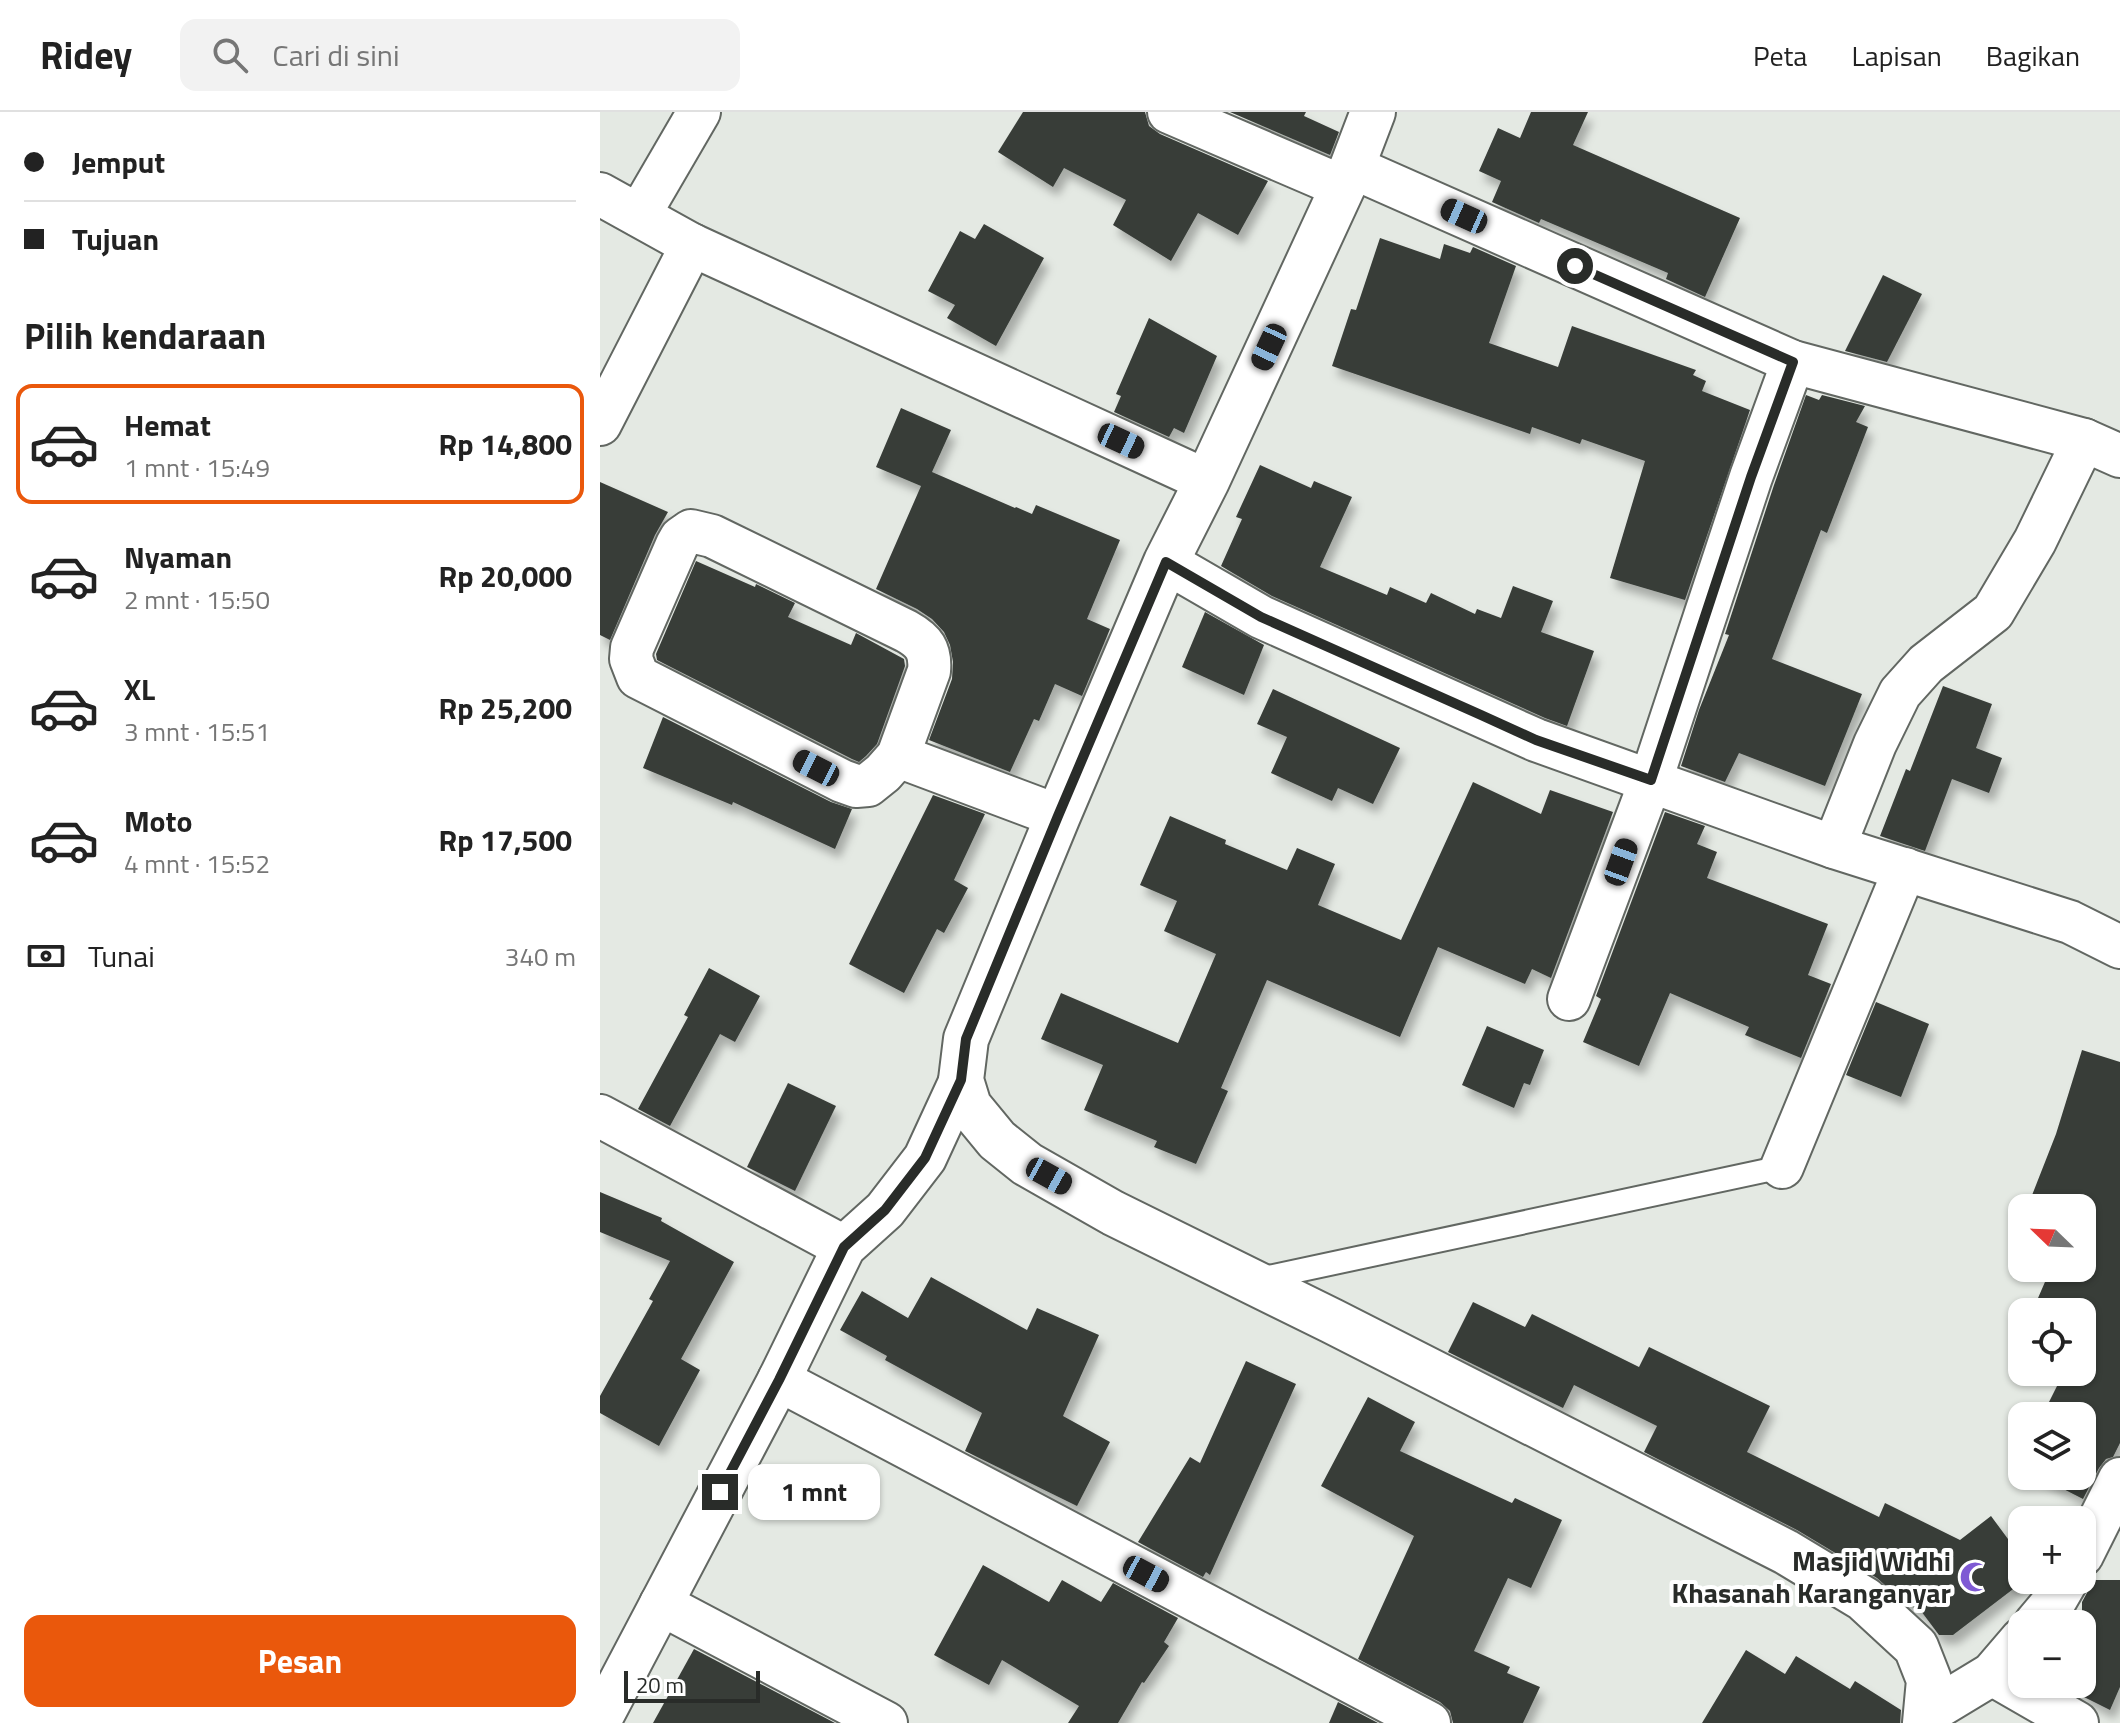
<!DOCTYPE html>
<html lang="id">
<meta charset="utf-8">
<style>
body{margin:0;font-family:"Titillium Web",sans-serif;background:#f2f2f2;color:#222;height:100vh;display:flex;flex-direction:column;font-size:30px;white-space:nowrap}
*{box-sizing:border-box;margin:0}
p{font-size:26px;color:#767676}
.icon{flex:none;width:44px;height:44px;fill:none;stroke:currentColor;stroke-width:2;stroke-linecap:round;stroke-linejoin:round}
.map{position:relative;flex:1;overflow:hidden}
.side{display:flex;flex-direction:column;background:#fff;width:600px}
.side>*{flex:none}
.top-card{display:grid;align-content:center;height:176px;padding:0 24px;background:#fff}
.needle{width:52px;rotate:293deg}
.controls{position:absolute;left:1408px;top:1082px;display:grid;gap:16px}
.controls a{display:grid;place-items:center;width:88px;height:88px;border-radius:16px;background:#fff;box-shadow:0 2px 6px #0004;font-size:40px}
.scale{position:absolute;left:24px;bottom:20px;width:136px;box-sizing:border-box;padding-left:8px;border:4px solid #292c29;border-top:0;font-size:22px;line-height:28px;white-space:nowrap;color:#292c29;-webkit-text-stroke:6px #fff;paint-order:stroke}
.end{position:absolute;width:36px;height:36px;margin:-18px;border:10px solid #292c29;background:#fff;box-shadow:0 0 0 4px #fff}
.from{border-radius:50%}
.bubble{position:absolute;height:56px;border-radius:16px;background:#fff;box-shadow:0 2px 6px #0004;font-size:26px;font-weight:700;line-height:56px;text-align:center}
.car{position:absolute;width:24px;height:48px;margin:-24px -12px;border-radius:10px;box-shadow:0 0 6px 2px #0007;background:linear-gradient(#222 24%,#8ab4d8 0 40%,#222 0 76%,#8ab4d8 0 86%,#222 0)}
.top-card b{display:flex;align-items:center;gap:28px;height:76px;font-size:30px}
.top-card b+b{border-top:2px solid #e0e0e0}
.top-card i{width:20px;height:20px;background:#222}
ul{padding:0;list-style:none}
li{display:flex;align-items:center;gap:24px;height:120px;margin:0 16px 12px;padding:0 8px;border:4px solid transparent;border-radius:16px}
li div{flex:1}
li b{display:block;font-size:30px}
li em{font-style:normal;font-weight:700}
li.current{border-color:#ea580c}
li>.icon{width:72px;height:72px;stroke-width:1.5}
h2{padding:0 24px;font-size:36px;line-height:96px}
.pay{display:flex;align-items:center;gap:20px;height:88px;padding:0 24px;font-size:30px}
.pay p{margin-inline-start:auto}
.action{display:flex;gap:16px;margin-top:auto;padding:16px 24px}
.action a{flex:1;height:92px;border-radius:16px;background:#ea580c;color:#fff;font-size:32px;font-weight:700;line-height:92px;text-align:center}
header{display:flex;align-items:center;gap:48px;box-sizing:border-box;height:112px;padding:0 40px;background:#fff;border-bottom:2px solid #e0e0e0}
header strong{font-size:38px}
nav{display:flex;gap:44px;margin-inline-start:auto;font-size:28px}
.search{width:560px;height:72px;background:#f2f2f2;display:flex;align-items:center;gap:20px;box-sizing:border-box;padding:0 28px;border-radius:16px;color:#767676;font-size:30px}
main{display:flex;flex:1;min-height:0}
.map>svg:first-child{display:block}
</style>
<header>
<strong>Ridey</strong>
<div class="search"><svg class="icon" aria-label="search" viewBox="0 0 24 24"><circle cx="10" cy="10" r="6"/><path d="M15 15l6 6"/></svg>Cari di sini</div>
<nav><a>Peta</a><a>Lapisan</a><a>Bagikan</a></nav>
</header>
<main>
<section class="side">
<div class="top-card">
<b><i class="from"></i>Jemput</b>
<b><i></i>Tujuan</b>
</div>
<h2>Pilih kendaraan</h2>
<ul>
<li class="current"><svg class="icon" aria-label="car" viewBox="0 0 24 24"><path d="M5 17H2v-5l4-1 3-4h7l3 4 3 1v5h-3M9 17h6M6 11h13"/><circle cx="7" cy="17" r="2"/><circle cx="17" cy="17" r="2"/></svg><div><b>Hemat</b><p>1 mnt · 15:49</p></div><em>Rp 14,800</em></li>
<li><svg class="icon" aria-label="car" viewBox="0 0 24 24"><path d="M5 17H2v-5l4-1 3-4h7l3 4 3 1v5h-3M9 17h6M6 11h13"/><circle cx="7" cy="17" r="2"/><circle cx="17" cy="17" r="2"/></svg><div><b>Nyaman</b><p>2 mnt · 15:50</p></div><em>Rp 20,000</em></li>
<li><svg class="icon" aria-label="car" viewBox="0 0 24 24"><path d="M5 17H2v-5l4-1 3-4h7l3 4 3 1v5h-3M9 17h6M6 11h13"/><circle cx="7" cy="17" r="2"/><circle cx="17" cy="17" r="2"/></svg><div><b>XL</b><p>3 mnt · 15:51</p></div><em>Rp 25,200</em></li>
<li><svg class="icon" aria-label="car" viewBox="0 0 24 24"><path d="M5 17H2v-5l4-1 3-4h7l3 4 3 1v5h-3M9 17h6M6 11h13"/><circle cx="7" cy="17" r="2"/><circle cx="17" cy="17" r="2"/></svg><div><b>Moto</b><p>4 mnt · 15:52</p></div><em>Rp 17,500</em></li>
</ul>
<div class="pay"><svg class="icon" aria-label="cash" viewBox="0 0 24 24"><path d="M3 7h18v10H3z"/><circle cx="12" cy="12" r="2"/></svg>Tunai<p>340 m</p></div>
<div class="action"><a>Pesan</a></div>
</section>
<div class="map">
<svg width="1520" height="1611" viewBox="0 0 1520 1611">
<defs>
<filter id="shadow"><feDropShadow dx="5" dy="9" stdDeviation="4" flood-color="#0004"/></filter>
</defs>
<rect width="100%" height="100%" fill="#e4e9e3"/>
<!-- building -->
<g fill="#383d38" filter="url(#shadow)">
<path d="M423,0H545L549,14L560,22L668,69L638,123L598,101L571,149L513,113L526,88L464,56L453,75L398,40Z"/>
<path d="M630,0H706L704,4L739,20L730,43Z"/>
<path d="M931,0H988L973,33L1140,106L1105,185L1066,167L1068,161L941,107L939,111L892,90L901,69L879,59L898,16L920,26Z"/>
<path d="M384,112L444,146L396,234L347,206L355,193L328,179L360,119L375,127Z"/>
<path d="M780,126L840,147L844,132L870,141L873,135L916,154L889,231L958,255L972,214L1096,258L1093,263L1106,269L1102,279L1150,298L1085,488L1010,466L1045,349L982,327L980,332L932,315L930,322L732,254L751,197L756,198Z"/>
<path d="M1283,163L1322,182L1287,250L1245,239Z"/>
<path d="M549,206L617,244L584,321L574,316L569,325L514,300L521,284L516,282Z"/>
<path d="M1206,283L1219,288L1222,283L1265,294L1256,310L1268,315L1227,421L1221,418L1172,547L1262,582L1225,674L1139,641L1125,670L1081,654L1099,598L1129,523L1125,522L1174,373Z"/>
<path d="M301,296L351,318L332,360L415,396L416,395L432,402L436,393L520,428L487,507L510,517L482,584L455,572L439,609L434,607L410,660L329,628L352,567L353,550L350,533L344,520L332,507L317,497L276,477L321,374L276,355Z"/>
<path d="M660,353L711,376L714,369L752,385L720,455L787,483L790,475L826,491L831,481L875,502L877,497L901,506L913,474L953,489L941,520L994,539L967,614L945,606L672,484L621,454L642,407L636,405Z"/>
<path d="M0,370L68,400L55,423L10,528L0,523Z"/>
<path d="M96,449L155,475L156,472L195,491L188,505L251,533L256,521L304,547L305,554L277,632L266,644L259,650L252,647L57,548L56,542Z"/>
<path d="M605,500L664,533L644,583L582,555Z"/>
<path d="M1343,574L1392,592L1376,636L1402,646L1389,681L1352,667L1325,739L1280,724L1306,657L1310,659Z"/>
<path d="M673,577L800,636L773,692L738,676L732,689L671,661L687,625L657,612Z"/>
<path d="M63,605L231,690L252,697L235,737L133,690L132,693L43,656Z"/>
<path d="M873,670L941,702L950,678L1013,700L951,866L932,857L925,872L838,835L800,925L667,868L621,976L628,979L596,1052L554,1035L557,1029L484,998L503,953L441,927L461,881L578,931L616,842L564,819L577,789L540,773L570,704L626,728L625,732L687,758L697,736L735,752L718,793L801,828Z"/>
<path d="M333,683L385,702L354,768L368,776L344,821L337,817L304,881L249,852Z"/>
<path d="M1065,700L1105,714L1097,732L1117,740L1107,766L1228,812L1208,863L1231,872L1201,946L1145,923L1149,915L1070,881L1039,954L983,930L1001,887L996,884Z"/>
<path d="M109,856L160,884L135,930L120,922L70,1014L38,997L88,905L84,903Z"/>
<path d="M1276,890L1329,912L1301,985L1246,963Z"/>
<path d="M887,914L944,938L930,973L924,971L914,996L862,973Z"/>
<path d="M1482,938L1520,950V1331L1513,1345L1506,1347L1499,1356L1483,1387L1438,1364H1482V1304H1442L1464,1260H1482V1200H1432L1451,1156H1482V1096H1427L1456,1022Z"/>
<path d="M188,971L236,994L195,1079L147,1055Z"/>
<path d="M0,1080L62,1106L61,1109L134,1150L81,1247L100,1258L59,1334L0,1301V1284L53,1189L49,1187L70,1149L0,1120Z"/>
<path d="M331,1165L427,1218L437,1196L499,1223L463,1304L510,1330L477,1394L365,1339L382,1301L285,1248L287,1244L240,1218L262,1179L308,1206Z"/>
<path d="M873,1190L925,1215L932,1202L1039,1255L1049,1235L1170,1294L1147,1340L1279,1405L1285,1391L1360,1428L1391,1404L1422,1446V1468H1425L1353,1523H1339L1321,1499L1306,1492L1277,1466L1197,1418L1044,1340L1057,1314L974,1273L963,1296L848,1240Z"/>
<path d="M646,1249L696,1272L610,1463L606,1460L603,1465L538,1430L590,1345L600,1351Z"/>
<path d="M768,1285L815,1310L800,1339L912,1391L915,1386L962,1408L931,1476L908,1466L874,1539L910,1555L907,1561L940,1575L923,1611H853L850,1599L840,1590L758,1547L814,1424L721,1374Z"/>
<path d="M383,1453L449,1490L462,1468L501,1490L513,1471L578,1506L564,1530L569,1534L544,1571L542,1570L518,1611H468L479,1594L402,1548L389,1573L334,1543Z"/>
<path d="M1491,1468H1520V1575L1510,1598L1482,1584V1490L1488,1479Z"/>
<path d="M94,1537L235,1611H53Z"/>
<path d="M1146,1538L1185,1562L1196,1544L1250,1577L1255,1569L1301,1598L1300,1611H1102Z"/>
<path d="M738,1590L778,1611H729Z"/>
</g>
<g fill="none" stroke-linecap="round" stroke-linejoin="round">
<!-- lane casing -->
<g stroke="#626762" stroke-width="26">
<path id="lane" d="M655,1168L1182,1055"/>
</g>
<!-- street casing -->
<g stroke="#626762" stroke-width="46">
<g id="street">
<path d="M569,0L743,75"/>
<path d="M752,55L1193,250L1484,328L1520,344"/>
<path d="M0,82L92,133L607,369"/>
<path d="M39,103L99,0"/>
<path d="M0,312L92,133"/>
<path d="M91,419L112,424L306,519C324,529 331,538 329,559L298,644L283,661L268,673L256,674L242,669L38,565L31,547L32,536L77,433L81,426Z"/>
<path d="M566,450L661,505L936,628L1234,735L1470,810L1520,835"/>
<path d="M298,644L458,704"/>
<path d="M1234,735L1275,632L1300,581L1326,552L1393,500L1435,429L1484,328"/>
<path d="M969,887L1051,668L1151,365L1193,250"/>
<path d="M0,1004L244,1135"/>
<path d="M1182,1055L1305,757"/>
<path d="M179,1268L829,1611"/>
<path d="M1482,1443L1520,1367"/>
<path d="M61,1492L286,1611"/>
<path d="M1435,1512L1456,1487L1467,1468"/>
<path d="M1392,1562L1477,1611"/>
<path d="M1326,1602L1392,1562L1422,1527"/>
<path d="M0,1608L179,1268L244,1135L285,1098L325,1046L361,968"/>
</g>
</g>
<!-- secondary casing -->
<g stroke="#626762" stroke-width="48">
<path id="secondary" d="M773,0L752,55L607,369L566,450L458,704L366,927L361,968L369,994L397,1028L427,1052L513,1101L732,1209L1186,1440L1264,1487L1316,1535L1329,1568L1325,1611"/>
</g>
<!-- lane -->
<use href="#lane" stroke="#fff" stroke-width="22"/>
<!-- street -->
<use href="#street" stroke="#fff" stroke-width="42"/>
<!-- secondary -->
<use href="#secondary" stroke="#fff" stroke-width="44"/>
</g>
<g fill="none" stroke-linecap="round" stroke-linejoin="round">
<!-- route -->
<path stroke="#292c29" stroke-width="10" d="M120,1380L179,1268L244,1135L285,1098L325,1046L361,968L366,927L458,704L566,450L661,505L881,603L936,628L1051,668L1151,365L1193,250L975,154"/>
</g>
<!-- icons -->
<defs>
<g id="mosque-bare" transform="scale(2.4)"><path d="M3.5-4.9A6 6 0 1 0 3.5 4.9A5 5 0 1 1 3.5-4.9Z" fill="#7f5ad4" stroke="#fff" stroke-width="2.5" paint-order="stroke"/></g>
</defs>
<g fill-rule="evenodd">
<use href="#mosque-bare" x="1375" y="1465"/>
</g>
<g text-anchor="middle" stroke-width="8" stroke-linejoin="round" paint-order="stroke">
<!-- poi labels -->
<g font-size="28" font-weight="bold" fill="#292c29" stroke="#fff" text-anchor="end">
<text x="1351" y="1459">Masjid Widhi<tspan x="1351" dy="32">Khasanah Karanganyar</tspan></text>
</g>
</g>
</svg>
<div class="controls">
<a><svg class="needle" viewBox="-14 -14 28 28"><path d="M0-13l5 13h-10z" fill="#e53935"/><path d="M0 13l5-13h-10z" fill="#767676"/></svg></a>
<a><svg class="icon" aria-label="locate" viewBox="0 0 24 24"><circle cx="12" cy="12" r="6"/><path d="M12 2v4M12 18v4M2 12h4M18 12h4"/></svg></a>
<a><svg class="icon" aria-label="layers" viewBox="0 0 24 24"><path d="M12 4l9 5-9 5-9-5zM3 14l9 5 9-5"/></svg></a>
<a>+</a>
<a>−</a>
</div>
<div class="scale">20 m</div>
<i class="end from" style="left:975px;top:154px"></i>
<i class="end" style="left:120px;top:1380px"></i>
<div class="bubble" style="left:148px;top:1352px;width:132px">1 mnt</div>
<i class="car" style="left:864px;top:104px;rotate:294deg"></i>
<i class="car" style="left:669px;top:235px;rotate:205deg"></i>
<i class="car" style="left:521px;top:329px;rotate:115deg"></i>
<i class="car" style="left:216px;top:656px;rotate:297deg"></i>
<i class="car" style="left:1021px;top:750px;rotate:20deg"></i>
<i class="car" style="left:449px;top:1064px;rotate:119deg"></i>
<i class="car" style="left:546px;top:1462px;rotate:118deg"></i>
</div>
</main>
